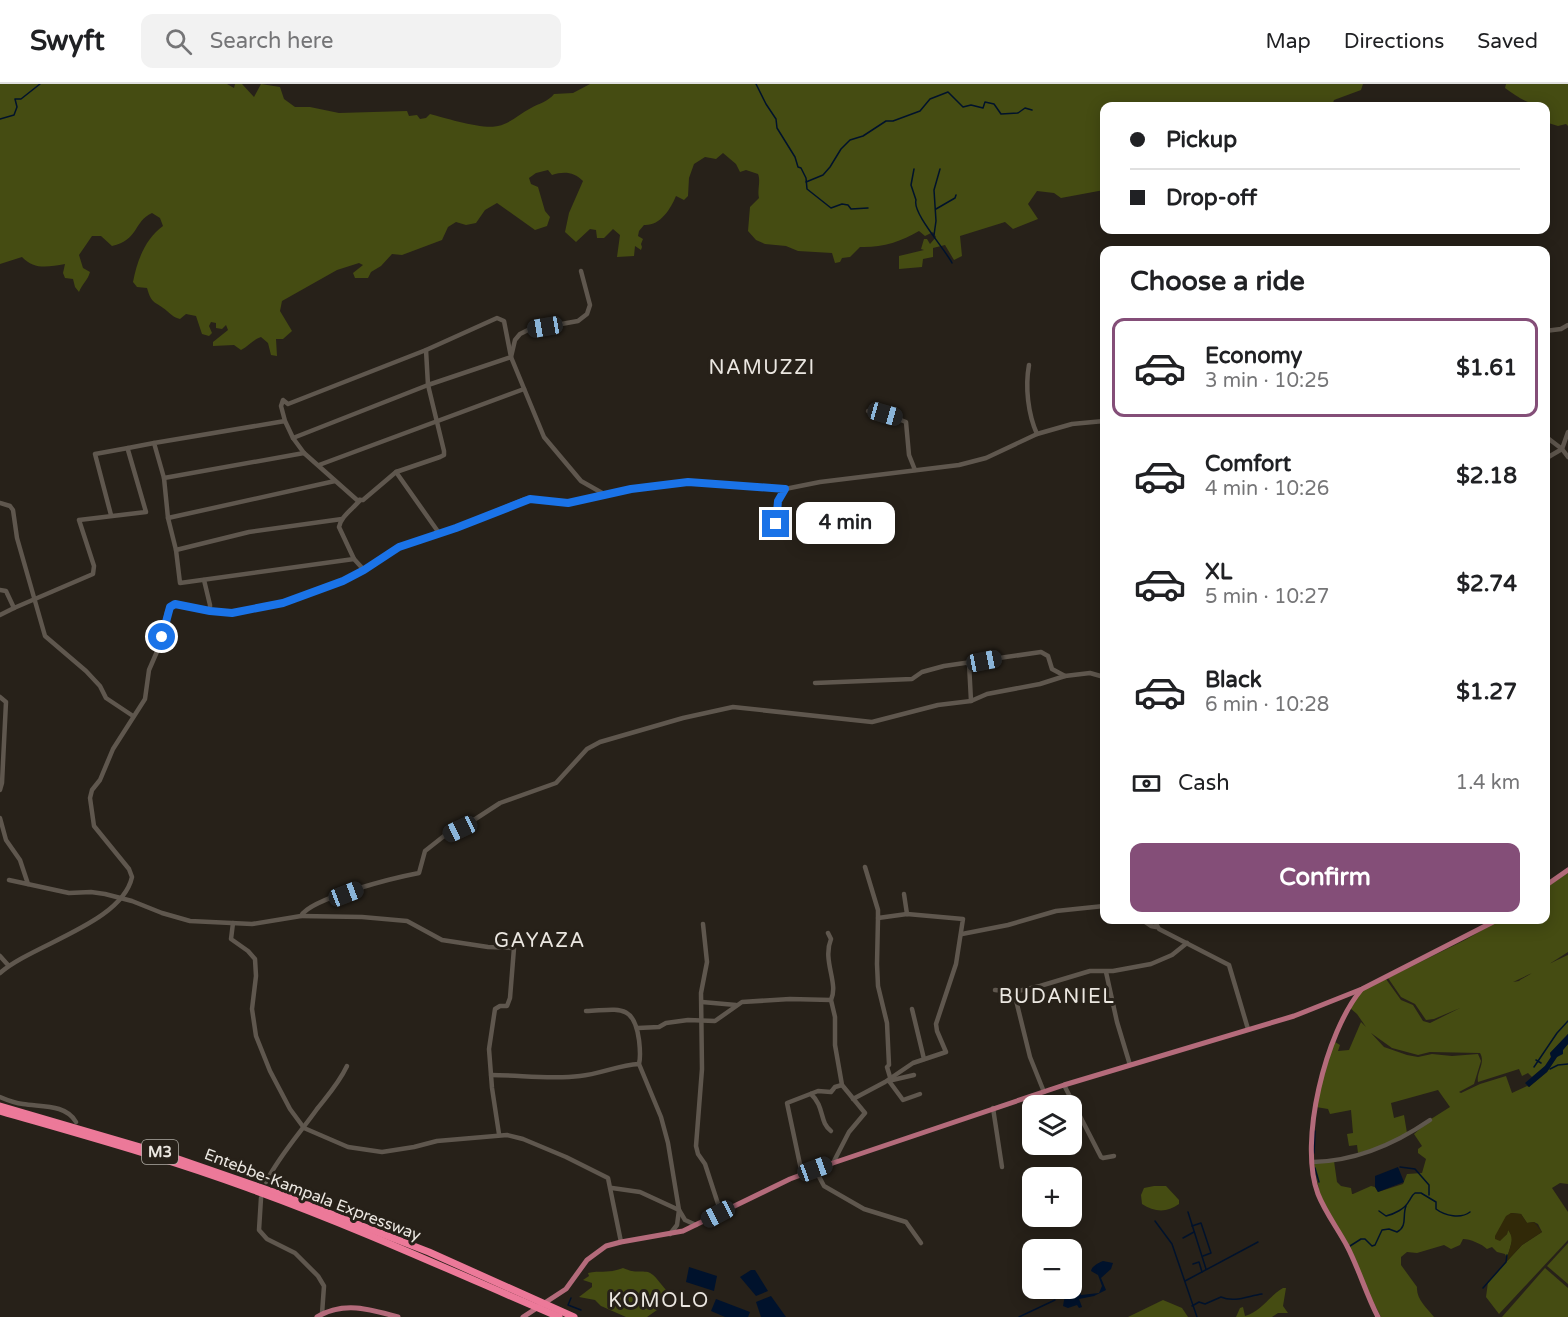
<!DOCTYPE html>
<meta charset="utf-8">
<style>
body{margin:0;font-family:"Varela Round",sans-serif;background:#f2f2f2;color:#202124;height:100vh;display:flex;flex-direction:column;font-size:22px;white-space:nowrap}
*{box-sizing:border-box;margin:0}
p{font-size:20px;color:#757577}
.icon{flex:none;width:33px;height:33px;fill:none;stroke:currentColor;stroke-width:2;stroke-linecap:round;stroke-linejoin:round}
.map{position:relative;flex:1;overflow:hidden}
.side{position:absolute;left:1100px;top:162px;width:450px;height:678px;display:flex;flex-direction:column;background:#fff;border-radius:12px;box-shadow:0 3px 15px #0003}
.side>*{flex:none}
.hud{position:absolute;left:1100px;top:18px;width:450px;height:132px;border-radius:12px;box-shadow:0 3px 15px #0003;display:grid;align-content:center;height:132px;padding:0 30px;background:#fff}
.tools{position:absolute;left:1022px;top:1011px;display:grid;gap:12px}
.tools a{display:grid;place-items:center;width:60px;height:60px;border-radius:12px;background:#fff;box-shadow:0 3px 15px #0003;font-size:30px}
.end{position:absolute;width:27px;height:27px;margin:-14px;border:8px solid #1a73e8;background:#fff;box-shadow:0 0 0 3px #fff}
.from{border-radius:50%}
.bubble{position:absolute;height:42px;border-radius:12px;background:#fff;box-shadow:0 3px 15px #0003;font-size:20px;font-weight:800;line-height:42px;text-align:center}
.car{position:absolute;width:18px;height:36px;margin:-18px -9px;border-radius:8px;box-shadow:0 0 4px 2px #0007;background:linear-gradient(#222 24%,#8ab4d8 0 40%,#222 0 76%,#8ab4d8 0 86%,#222 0)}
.hud b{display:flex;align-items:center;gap:21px;height:57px;font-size:22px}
.hud b+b{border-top:2px solid #e0e0e0}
.hud i{width:15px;height:15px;background:#202124}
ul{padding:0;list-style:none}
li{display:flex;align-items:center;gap:18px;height:99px;margin:0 12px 9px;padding:0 18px;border:3px solid transparent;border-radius:12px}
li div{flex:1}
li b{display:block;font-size:22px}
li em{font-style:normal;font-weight:800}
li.current{border-color:#844e78}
li>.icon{width:54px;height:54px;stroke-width:1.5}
h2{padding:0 30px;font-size:27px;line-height:72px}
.pay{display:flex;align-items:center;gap:15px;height:66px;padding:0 30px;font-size:22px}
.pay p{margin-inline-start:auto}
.cta{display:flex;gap:12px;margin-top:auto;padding:12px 30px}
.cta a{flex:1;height:69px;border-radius:12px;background:#844e78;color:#fff;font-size:24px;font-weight:800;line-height:69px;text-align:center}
header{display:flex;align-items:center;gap:36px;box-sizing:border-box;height:84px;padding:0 30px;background:#fff;border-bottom:2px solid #e0e0e0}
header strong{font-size:28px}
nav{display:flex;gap:33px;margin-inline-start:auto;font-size:21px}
.search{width:420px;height:54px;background:#f2f2f2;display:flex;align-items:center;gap:15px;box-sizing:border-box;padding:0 21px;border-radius:12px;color:#757577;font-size:22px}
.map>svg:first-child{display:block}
</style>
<header>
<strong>Swyft</strong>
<div class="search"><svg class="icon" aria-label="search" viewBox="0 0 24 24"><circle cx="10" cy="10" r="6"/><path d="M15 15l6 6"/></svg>Search here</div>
<nav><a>Map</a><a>Directions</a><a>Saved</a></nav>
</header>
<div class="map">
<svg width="1568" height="1233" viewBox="0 0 1568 1233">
<rect width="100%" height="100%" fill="#272119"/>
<!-- green -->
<g fill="#454c12">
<path d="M0,0H227L234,4L235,0H242L254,13L261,0L280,3L284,15L295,23H310L339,29L407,27L409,32L417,31L420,35L426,34L430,30C445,34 484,46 498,42C511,39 519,30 531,24C538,20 549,17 554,10L573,9L590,0H1363L1361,6L1334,16L1332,22H1104V106L1061,114L1054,109L1037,107L1028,120L1038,135L1013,145L1005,138L960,152L962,172L954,176L945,161L933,164V173L923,175L922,183L899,185V172L924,166L921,165L924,155H927L930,160L936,153L933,148L925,152L919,147C901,158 880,164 860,163L850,173L842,174L840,178L835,179L832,169L798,167L786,162L765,160L756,156L748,147L750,123L759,114C757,106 761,97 758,90L746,86L740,88L736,80L723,69L716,75L705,73L694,80L689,94L688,112L684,116L676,112C670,126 660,142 644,141L639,147L638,152L643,155L641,160L642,163L641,166L635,162L634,172L617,173L620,151L613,145L604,154H597L596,146L590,145L576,158L565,148L569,129L583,97C574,88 564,87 552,91L548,86L536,89L529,94L531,100L538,103L545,127L550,133L547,142L535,146L497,119L485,126L476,139L466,141L456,138L448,143L442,156L402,171L392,170L381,182L371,188L368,194H355L353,189L363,181L359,179L337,186L282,217L280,227L292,247L283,255H276L277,272L271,271L268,259L261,253C254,255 249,262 241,266L234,261L213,262V258L228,246L226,241L222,245L216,244V239L211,238L209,242L212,249L209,252L202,250L196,232L186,230L180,235C173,233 172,231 167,227C156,217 152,222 147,204L137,203L133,198C137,177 145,155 163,142L160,134L152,129C133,138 139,156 112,162L101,152H92L79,171L83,184L90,188C88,196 82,200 79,208L75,203L73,195L65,194L63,189L65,180C48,183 34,186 22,173L0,180Z"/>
<path d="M1506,0H1568V42L1566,40L1558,42L1545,38V22C1530,22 1518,13 1505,4Z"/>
<path d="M1568,789V868L1543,884L1513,898L1519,897C1524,893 1560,874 1568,871V950L1550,969L1551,973L1545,982L1532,993L1528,989L1522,992L1519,985L1478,998C1476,988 1486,979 1480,969L1430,968L1418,971L1392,964L1371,949L1384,963L1407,971L1418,973L1432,970L1452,972L1478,970L1481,977L1474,1000L1459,1008L1461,1009L1480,1000L1506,992L1512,1009L1527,1002L1529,1003L1547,988L1557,973L1568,960V1100L1560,1099L1552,1104L1568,1128V1156L1499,1230L1486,1213L1488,1198L1522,1161L1542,1148L1538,1140L1534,1138L1527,1139L1521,1130L1511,1129L1500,1156L1507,1150L1508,1145L1513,1154L1507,1174L1505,1170L1497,1168L1492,1163L1487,1165C1482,1160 1470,1155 1463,1155L1460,1161L1451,1165L1444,1161L1417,1169L1407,1168L1401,1173V1181L1417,1203C1416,1215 1427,1224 1434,1233H1381L1320,1111L1314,1079L1334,1077L1337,1098L1341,1102L1351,1104L1352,1110H1353L1371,1102L1375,1103L1378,1108L1403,1100L1407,1090L1422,1089L1426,1075L1418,1069V1065L1422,1062L1414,1050L1431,1035L1450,1023L1438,1006L1391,1019L1394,1034L1404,1031L1407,1049L1384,1062L1358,1069L1357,1061L1349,1062L1347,1050L1353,1049L1351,1026L1330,1030L1328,1025L1316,1023L1328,973L1335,958L1340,961L1338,967L1349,966L1361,938L1366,943L1357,930L1350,924L1362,907L1386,895L1401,916L1413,921L1423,937L1430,939L1460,924L1434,935L1426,936L1415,920L1401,913L1388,894L1465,856L1500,836H1545V804Z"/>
<path d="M1154,1102H1166L1179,1116V1120C1167,1129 1154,1128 1142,1120L1141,1111L1144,1104Z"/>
<path d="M1568,1159V1200L1547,1182Z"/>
<path d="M623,1184C637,1190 638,1186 648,1188C655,1190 661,1201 666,1206L657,1226L647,1233H626L601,1222L595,1216L579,1213L592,1203V1199L583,1196L589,1192L588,1189C602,1186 608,1190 623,1184Z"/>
<path d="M1545,1184L1568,1204V1233H1502Z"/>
<path d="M1283,1204H1286L1283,1222L1288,1229H1278L1272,1233H1236L1240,1224L1243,1223L1245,1232C1262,1227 1269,1212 1283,1204Z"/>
<path d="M1163,1216L1182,1224L1188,1233H1128Z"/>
</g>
<!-- sand -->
<path fill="#312908" d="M1511,1129L1521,1130L1527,1139L1534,1138L1542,1148L1522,1161L1507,1177C1508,1165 1516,1156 1508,1146L1507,1150L1500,1157L1495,1155V1152L1506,1132Z"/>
<!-- water -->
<g fill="#00122c">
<path d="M1568,950V960L1563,966V970L1557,973L1547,988L1529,1003L1525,999L1545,982L1551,973L1550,969Z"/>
<path d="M1398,1083L1404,1098L1378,1108L1375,1103V1092Z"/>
<path d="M1103,1177L1113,1179L1111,1185L1101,1194L1106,1206L1094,1212L1079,1215L1082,1223L1079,1224L1077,1221L1068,1224L1063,1222L1065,1211L1068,1209V1205L1071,1204V1184L1074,1186L1081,1211L1099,1209L1102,1202L1098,1191L1091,1187C1092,1182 1098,1179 1103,1177Z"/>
<path d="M689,1183L717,1192L714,1207L686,1198Z"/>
<path d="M751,1186H755L768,1207L756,1212L740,1193Z"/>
<path d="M771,1212L786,1233H761L756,1218Z"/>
<path d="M716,1215L750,1228L748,1233H725L711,1227Z"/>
</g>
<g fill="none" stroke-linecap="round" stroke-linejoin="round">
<!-- stream -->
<g stroke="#00122c" stroke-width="1.5">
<path d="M756,0L766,20L776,35L777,44L795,73L798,83L801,84L806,94L807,105L831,124L842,120L848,121L851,125L868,124"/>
<path d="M0,35L14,31L17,23L15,15H21L40,0"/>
<path d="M914,85L911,101L916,116C912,129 945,165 952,179"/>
<path d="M806,98L823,91L830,83L841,65L850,56L863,52L886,37H893L920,27L930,15L948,8L963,23L971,21L983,24L985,18L994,20L1001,30L1018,29L1025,24L1032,26"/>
<path d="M936,125L955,114L956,111"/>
<path d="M934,151L936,137L934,106L940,85"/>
<path d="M1536,976L1541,979"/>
<path d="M1534,983L1557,949L1568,937"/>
<path d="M1550,985L1558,981L1568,980"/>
<path d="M1314,1069L1315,1047"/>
<path d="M1400,1083L1415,1085L1429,1101V1111"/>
<path d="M1315,1084L1319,1098"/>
<path d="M1379,1127L1386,1132C1394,1130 1405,1125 1409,1117C1411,1114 1412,1111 1415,1109H1421L1436,1118V1125C1445,1132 1461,1135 1470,1128"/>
<path d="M1188,1128L1206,1185"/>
<path d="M1155,1137L1172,1160L1197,1233"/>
<path d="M1192,1142L1201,1139L1211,1169L1203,1172"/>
<path d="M1183,1154L1194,1148"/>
<path d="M1350,1162L1361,1155H1365L1372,1162L1375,1161L1382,1146L1389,1145L1397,1148C1408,1142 1402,1132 1406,1122"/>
<path d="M1193,1180L1199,1178L1202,1188"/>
<path d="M1185,1197L1258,1158"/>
<path d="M1483,1204L1506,1178L1507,1171"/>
<path d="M571,1214L568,1221L581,1226"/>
<path d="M1192,1222L1199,1218L1205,1220L1221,1213C1234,1219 1248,1212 1262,1210"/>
<path d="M1019,1233L1055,1216"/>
</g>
<!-- minor -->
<g stroke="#5f574e" stroke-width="4.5">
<path d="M581,187L590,221L587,230L578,237L528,246L520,250L515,256L511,273L544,353L581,397L604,410"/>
<path d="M1545,247L1561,245L1568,241"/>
<path d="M1029,281C1025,303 1028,330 1037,350"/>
<path d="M868,327L880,326L885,330L906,338L909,371L915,386"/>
<path d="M285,337L281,322L283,316L288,320L426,266L497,234L504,237L511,273L428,301L293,354L285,337L154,359L164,394L168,434L176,466L180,499L354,475"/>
<path d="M1545,352L1562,365L1568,373"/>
<path d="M293,354L304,369L357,416H363L396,388L440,373L444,371V367L428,301L426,266"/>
<path d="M1545,375L1562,365L1568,348"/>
<path d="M319,381L524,305"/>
<path d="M396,388L439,449"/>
<path d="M164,394L304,369"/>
<path d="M360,416C353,425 341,432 339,443L354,475L364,486"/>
<path d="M0,419L10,422L13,426L17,454L45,552L86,587L100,602L106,614L133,632"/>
<path d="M111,431L95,370L128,364"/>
<path d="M168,434L335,397"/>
<path d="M773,450C777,435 774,418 785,405"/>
<path d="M176,466L249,448L342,435"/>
<path d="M204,496L210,521V527"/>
<path d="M0,506L6,507L14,524L93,490L94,482L79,436L146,428L128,366V364L154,359"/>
<path d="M0,531L14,524"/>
<path d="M969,579L971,617"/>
<path d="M815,599L912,595L922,588L944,582L1041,568L1048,572L1052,585L1065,592"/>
<path d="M0,613L6,618L2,699L0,706"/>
<path d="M0,734L6,756L20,776L28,800"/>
<path d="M9,796L69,809L91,808L105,810L132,817L162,829L190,837L252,840L295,833L301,832C310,814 398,793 419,789L425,767L444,752L460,745L500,719L556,699L587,665L600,658L683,634L733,623L872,638L938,621L971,617L987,610L1040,600L1065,592L1090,589L1104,593"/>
<path d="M904,810L907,830"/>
<path d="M301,832L362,833L407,837L442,856L488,863L514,864L510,914L507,922H500L495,925L489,965L492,1004L499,1050"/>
<path d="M878,834L877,880L878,902L887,939L889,981L887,983L890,993"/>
<path d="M1142,836L1151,842L1156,843"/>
<path d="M1154,836L1159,845L1229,881L1248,945"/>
<path d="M233,839L231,855L248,867L255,875L256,892L252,925L256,952L270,987L290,1025L304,1044L348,1063L382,1068L414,1063L437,1057L507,1051L523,1055L566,1073L608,1094L621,1158"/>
<path d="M703,840L707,878L701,909L702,985L696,1062L698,1070L705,1080L721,1129"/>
<path d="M828,849L831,855C822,877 839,899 831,916L835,933V961L842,1001L865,1029L849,1048L833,1079"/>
<path d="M962,850L1008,841L1056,827L1104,822"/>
<path d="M0,872L8,881"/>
<path d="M1106,888L1117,938L1130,981"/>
<path d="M0,889C33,860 122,839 132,793L129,785L94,742L90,714L92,706L100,696L113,665L145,615L149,586L159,563L167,528L169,523L175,520L200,526L232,529L283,519L343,497L364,486L399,463L456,444L525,415L568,419L631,405L688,398L785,405L820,398L959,381L986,374L1037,350L1072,340L1104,337"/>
<path d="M995,906L1014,908L1030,973L1044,1008"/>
<path d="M1014,908L1040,902L1090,887H1113L1151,880L1172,871L1187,859"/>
<path d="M702,918L736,921"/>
<path d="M912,925L924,975"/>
<path d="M586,927C617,926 634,918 639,956C640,965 641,972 639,980L661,1033L668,1059L679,1126L677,1141L670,1150"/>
<path d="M638,944L659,943L666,939L688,936L715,937L742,918L790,915L831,916"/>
<path d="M491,991C520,991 551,996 580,992C600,990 619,981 639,980"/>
<path d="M888,997L914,991"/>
<path d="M889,997L903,1016L920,1010"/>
<path d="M1064,1001L1101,1073L1103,1074L1114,1072"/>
<path d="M811,1010C825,1023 819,1038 831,1047"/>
<path d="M0,1013C7,1016 15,1019 23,1020C41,1023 66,1020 76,1038"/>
<path d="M853,1015L885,998L913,979L946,968L937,947L936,940L956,880L963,835L907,830L878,834V826L865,783"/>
<path d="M993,1024L1002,1083"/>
<path d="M1313,1078C1356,1077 1395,1060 1430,1036"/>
<path d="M815,1085L824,1102L864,1125L906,1138L921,1159"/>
<path d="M802,1090L787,1019L818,1007L831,1008L835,1003L842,1001"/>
<path d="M266,1098C279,1072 300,1049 317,1025C328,1011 339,999 347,982"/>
<path d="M612,1104L640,1108L679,1126L685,1136L696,1141"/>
<path d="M261,1114L259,1146L267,1155L295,1169L318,1192L324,1202L322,1230"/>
</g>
<!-- major -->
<g stroke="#b46b7b" stroke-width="5">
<path d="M1545,802L1568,786"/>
<path d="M1361,906C1326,948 1298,1058 1318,1110C1325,1128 1338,1145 1347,1162C1359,1185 1366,1210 1378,1233"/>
<path d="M317,1233C343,1217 370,1225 398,1233"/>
<path d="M523,1233L566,1205L587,1176L606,1162L621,1158L683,1147L790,1095L833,1079L1064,1001L1294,932L1362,905L1497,836"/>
</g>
<!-- highway -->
<g stroke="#ec7999" stroke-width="7">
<path d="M0,1022L161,1069L282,1111L429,1168L574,1233"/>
<path d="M0,1027C83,1051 167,1074 248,1104C354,1142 456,1189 559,1233"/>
</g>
</g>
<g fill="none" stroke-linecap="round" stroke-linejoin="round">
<!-- route -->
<path stroke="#1a73e8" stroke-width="8" d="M162,553L170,523L175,520L210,527L232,529L283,519L343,497L364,486L399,463L456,444L530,415L568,419L631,405L688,398L785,405L778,417L776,440"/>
</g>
<g text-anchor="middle" stroke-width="6" stroke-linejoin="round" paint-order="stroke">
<!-- shield labels -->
<rect fill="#272119" stroke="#b0aca5" stroke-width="1.5" x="142" y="1056" width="36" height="24" rx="4.5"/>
<g font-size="15" font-weight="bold" fill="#ebe7e1">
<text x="160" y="1073">M3</text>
</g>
<!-- street labels -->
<g font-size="16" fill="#ebe7e1" stroke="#272119">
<text transform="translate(313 1110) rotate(21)" y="6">Entebbe-Kampala Expressway</text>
</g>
<!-- quarter labels -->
<g font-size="20" letter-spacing="1.5" fill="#ebe7e1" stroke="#272119">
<text x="762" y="290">NAMUZZI</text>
<text x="540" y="863">GAYAZA</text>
<text x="1057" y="919">BUDANIEL</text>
<text x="659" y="1223">KOMOLO</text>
</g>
</g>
</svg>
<div class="tools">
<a><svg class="icon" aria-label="layers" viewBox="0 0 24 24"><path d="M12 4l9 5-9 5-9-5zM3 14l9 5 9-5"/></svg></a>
<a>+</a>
<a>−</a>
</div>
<i class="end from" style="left:162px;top:553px"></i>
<i class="end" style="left:776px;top:440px"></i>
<div class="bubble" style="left:796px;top:418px;width:99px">4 min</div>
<i class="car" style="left:545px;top:243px;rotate:260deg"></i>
<i class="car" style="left:885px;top:330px;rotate:106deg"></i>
<i class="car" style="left:984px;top:577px;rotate:79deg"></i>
<i class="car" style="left:460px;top:745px;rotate:245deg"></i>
<i class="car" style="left:346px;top:810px;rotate:69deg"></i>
<i class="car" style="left:815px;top:1085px;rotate:70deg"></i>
<i class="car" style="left:718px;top:1130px;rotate:242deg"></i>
<div class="hud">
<b><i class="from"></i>Pickup</b>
<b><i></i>Drop-off</b>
</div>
<section class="side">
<h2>Choose a ride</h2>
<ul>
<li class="current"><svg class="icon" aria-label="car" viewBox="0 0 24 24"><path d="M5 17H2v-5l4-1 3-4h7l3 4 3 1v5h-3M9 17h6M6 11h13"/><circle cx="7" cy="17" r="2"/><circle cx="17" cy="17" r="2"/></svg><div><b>Economy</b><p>3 min · 10:25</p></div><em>$1.61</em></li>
<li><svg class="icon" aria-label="car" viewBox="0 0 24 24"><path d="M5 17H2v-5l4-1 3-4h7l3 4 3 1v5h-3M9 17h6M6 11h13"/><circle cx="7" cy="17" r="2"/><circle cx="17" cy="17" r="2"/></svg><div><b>Comfort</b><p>4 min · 10:26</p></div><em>$2.18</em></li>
<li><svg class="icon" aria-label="car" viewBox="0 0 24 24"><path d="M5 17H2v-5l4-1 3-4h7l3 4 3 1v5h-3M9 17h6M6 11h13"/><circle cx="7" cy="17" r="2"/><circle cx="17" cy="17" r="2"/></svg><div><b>XL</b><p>5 min · 10:27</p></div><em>$2.74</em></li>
<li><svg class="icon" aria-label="car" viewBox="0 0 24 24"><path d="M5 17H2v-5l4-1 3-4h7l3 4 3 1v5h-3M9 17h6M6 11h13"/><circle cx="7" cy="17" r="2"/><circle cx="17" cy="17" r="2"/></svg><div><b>Black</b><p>6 min · 10:28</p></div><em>$1.27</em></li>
</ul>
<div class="pay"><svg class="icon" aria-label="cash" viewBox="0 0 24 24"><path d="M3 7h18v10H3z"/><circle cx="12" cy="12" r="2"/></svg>Cash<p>1.4 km</p></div>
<div class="cta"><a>Confirm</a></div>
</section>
</div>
